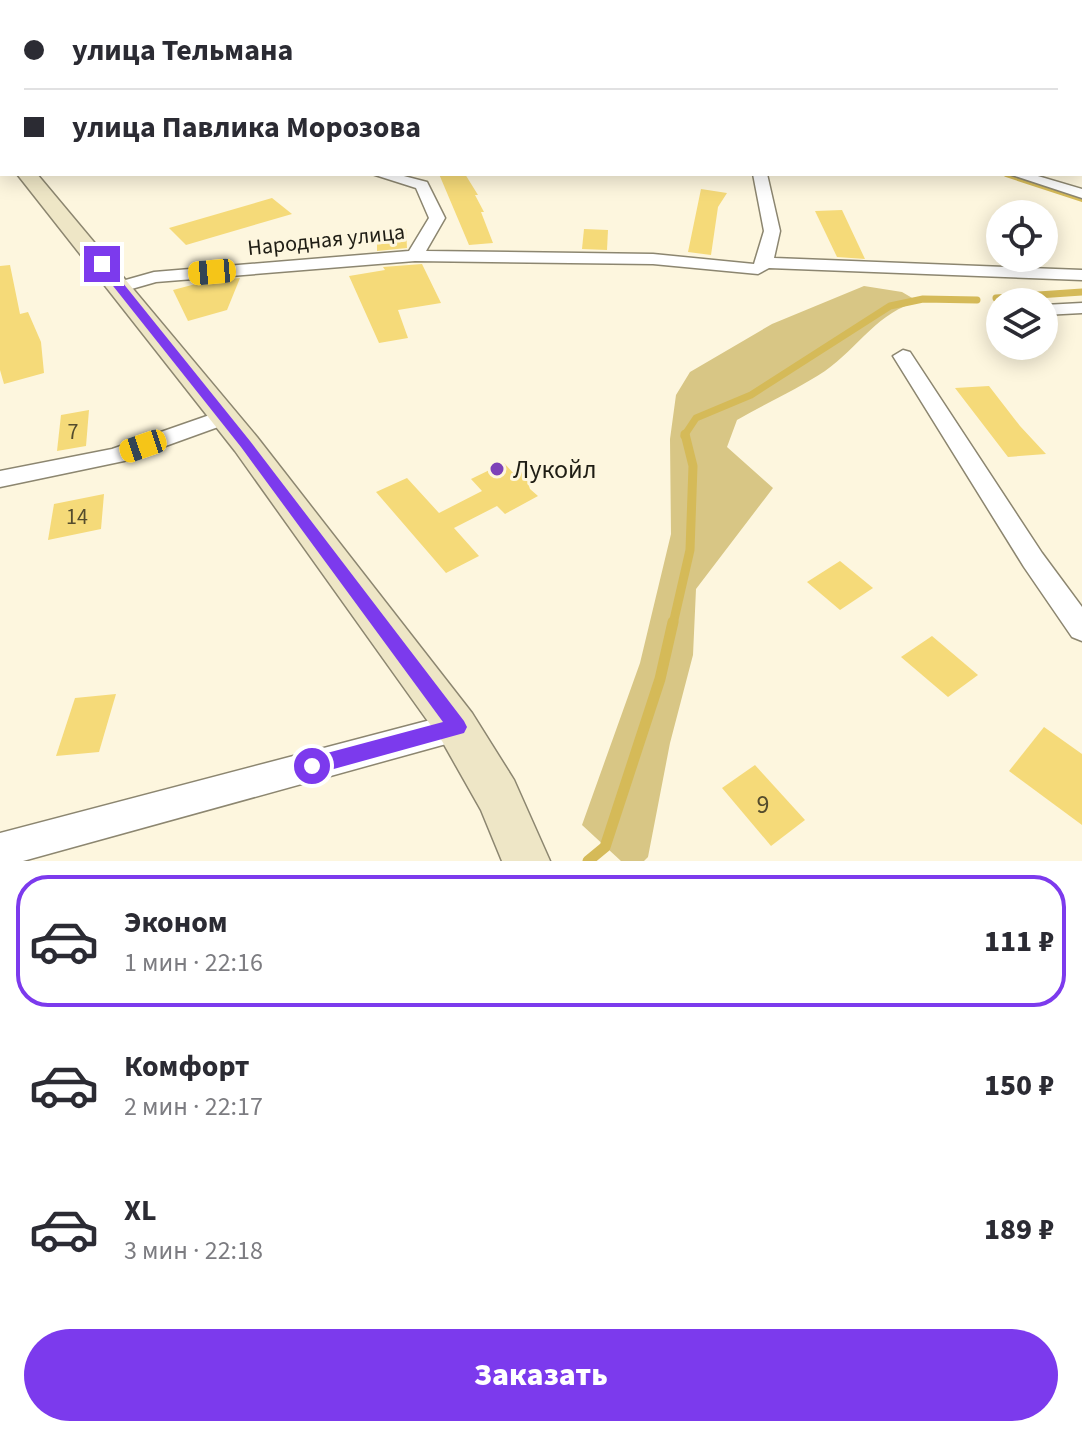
<!DOCTYPE html>
<html lang="ru">
<meta charset="utf-8">
<style>
body{margin:0;font-family:"Source Sans 3",sans-serif;background:#f7f7f7;color:#2b2b33;height:100vh;display:flex;flex-direction:column;font-size:30px;white-space:nowrap}
*{box-sizing:border-box;margin:0}
p{font-size:26px;color:#7c7c81}
.icon{flex:none;width:44px;height:44px;fill:none;stroke:currentColor;stroke-width:2;stroke-linecap:round;stroke-linejoin:round}
.map{position:relative;height:861px;overflow:hidden}
.drawer{display:flex;flex-direction:column;background:#fff;flex:1}
.drawer>*{flex:none}
.guide{position:absolute;left:0px;top:0px;width:1082px;height:176px;box-shadow:0 4px 20px #0003;display:grid;align-content:center;height:176px;padding:0 24px;background:#fff}
.buttons{position:absolute;left:986px;top:200px;display:grid;gap:16px}
.buttons a{display:grid;place-items:center;width:72px;height:72px;border-radius:50%;background:#fff;box-shadow:0 4px 20px #0003;font-size:40px}
.end{position:absolute;width:36px;height:36px;margin:-18px;border:10px solid #7c3aed;background:#fff;box-shadow:0 0 0 4px #fff}
.from{border-radius:50%}
.car{position:absolute;width:24px;height:48px;margin:-24px -12px;border-radius:10px;box-shadow:0 0 6px 2px #0007;background:linear-gradient(#f5c518 24%,#345 0 40%,#f5c518 0 76%,#345 0 86%,#f5c518 0)}
.guide b{display:flex;align-items:center;gap:28px;height:76px;font-size:30px}
.guide b+b{border-top:2px solid #e1e1e2}
.guide i{width:20px;height:20px;background:#2b2b33}
ul{padding:14px 0 0;list-style:none}
li{display:flex;align-items:center;gap:24px;height:132px;margin:0 16px 12px;padding:0 8px;border:4px solid transparent;border-radius:32px}
li div{flex:1}
li b{display:block;font-size:30px}
li em{font-style:normal;font-weight:800}
li.selected{border-color:#7c3aed}
li>.icon{width:72px;height:72px;stroke-width:1.5}
.button{display:flex;gap:16px;margin-top:auto;padding:16px 24px}
.button a{flex:1;height:92px;border-radius:48px;background:#7c3aed;color:#fff;font-size:32px;font-weight:800;line-height:92px;text-align:center}
.map>svg:first-child{display:block}
</style>
<div class="map">
<svg width="1082" height="861" viewBox="0 0 1082 861">
<rect width="100%" height="100%" fill="#fdf6de"/>
<!-- green -->
<path fill="#d8c685" d="M864,286L902,292L919,302C879,310 858,348 825,371C798,389 766,403 737,420L727,447L773,488L696,589L693,655L670,743L648,857L644,861H621L582,825L640,663L671,534L670,439L676,395L690,372L772,324Z"/>
<g fill="none" stroke-linecap="round" stroke-linejoin="round">
<!-- stream-far3 -->
<path stroke="#d5ba58" stroke-width="6" d="M1006,174L1082,199"/>
<!-- stream-far2 -->
<g stroke="#d5ba58" stroke-width="7">
<path d="M996,298L1082,292"/>
<path d="M684,436L696,418L751,395L890,306L923,299L977,300"/>
</g>
<!-- stream-far1 -->
<path stroke="#d5ba58" stroke-width="9" d="M673,624L690,550L693,466L685,434"/>
<!-- stream -->
<path stroke="#d5ba58" stroke-width="11" d="M588,861L605,847L660,679L673,622"/>
</g>
<!-- building -->
<g fill="#f5da79">
<path d="M439,174H465L478,195H475L484,212H481L493,243L469,245Z"/>
<path d="M701,189L727,193L718,207L711,255L688,252Z"/>
<path d="M272,198L292,214L186,245L169,228Z"/>
<path d="M842,210L865,259L837,257L815,211Z"/>
<path d="M406,229L407,248L377,251V231Z"/>
<path d="M584,229L608,230L607,250L582,249Z"/>
<path d="M422,264L441,303L398,310L408,338L379,343L349,276L385,270L383,267Z"/>
<path d="M10,265L20,314L28,312L41,342L44,373L4,384L0,370V266Z"/>
<path d="M240,278L227,310L188,321L173,290L207,281Z"/>
<path d="M989,386L1020,426L1046,454L1008,457L955,388Z"/>
<path d="M89,410L86,446L57,451L61,415Z"/>
<path d="M504,463L515,475L524,471L530,489L538,496L505,514L497,506L454,528L479,556L446,573L376,492L407,478L439,513L482,491L471,479Z"/>
<path d="M104,494L101,529L48,540L54,504Z"/>
<path d="M840,561L873,588L840,610L807,582Z"/>
<path d="M932,636L978,675L948,697L901,657Z"/>
<path d="M116,694L99,752L56,756L75,698Z"/>
<path d="M1044,727L1082,754V825L1009,771Z"/>
<path d="M755,765L805,820L771,846L722,788Z"/>
</g>
<g fill="none" stroke-linecap="round" stroke-linejoin="round">
<!-- street casing -->
<g stroke="#8c8670" stroke-width="3">
<g id="street">
<path d="M241,0H273L274,2H243Z"/>
<path d="M520,0H529L530,2H521Z"/>
<path d="M734,0H743L744,2H735Z"/>
<path d="M1004,0H1014L1015,2H1005Z"/>
<rect x="0" y="43" width="2" height="6"/>
<rect x="1080" y="43" width="2" height="8"/>
<rect x="0" y="92" width="2" height="6"/>
<path d="M372,174H396L427,182L445,218L426,251L653,254L754,264L764,231L753,174H767L780,231L774,258L1082,270V280L769,268L758,274L653,264L415,261L156,282L121,292L112,287L115,283L154,272L409,251L429,218L416,188Z"/>
<path d="M1009,174H1031L1082,189V198Z"/>
<path d="M1082,303V313L1044,315V305Z"/>
<path d="M903,350L910,352L1042,553L1082,607V641L1072,637L1024,567L893,356Z"/>
<path d="M224,410L232,412L235,417L232,422L124,461L0,487V471L112,449Z"/>
<path d="M457,713L468,717L473,727L468,737L457,741L23,861H0V833Z"/>
</g>
</g>
<!-- secondary casing -->
<g stroke="#8c8670" stroke-width="3">
<g id="secondary">
<path d="M36,0H52L35,2Z"/>
<path d="M2,13V21L0,22V14Z"/>
<rect x="0" y="136" width="2" height="13"/>
<path d="M17,174H37L257,437L472,713L514,780L550,861H502L481,810L442,741L235,451Z"/>
</g>
</g>
<!-- street -->
<use href="#street" fill="#fff" fill-rule="evenodd"/>
<!-- secondary -->
<use href="#secondary" fill="#eee6c6" fill-rule="evenodd"/>
</g>
<!-- route -->
<path fill="#7c3aed" d="M98,262H106L250,441L464,721L467,727L464,733L312,775L305,772L303,766L305,759L312,757L443,722L241,447L98,267Z"/>
<!-- markers -->
<circle fill="#7d42b8" stroke="#fdf6de" stroke-width="3" cx="497" cy="469" r="8"/>
<g text-anchor="middle" stroke-width="6" stroke-linejoin="round" paint-order="stroke">
<!-- far-street labels -->
<g font-size="22" fill="#1f1d14" stroke="#fdf6de">
<text transform="translate(326 239) rotate(-6)" y="8">Народная улица</text>
</g>
<!-- number labels -->
<g font-size="22" fill="#544c2d">
<text x="73" y="439">7</text>
<text x="77" y="524">14</text>
</g>
<!-- poi labels -->
<g font-size="26" fill="#1f1d14" stroke="#fdf6de" text-anchor="start">
<text x="513" y="478">Лукойл</text>
</g>
<!-- near-number labels -->
<g font-size="26" fill="#544c2d">
<text x="763" y="813">9</text>
</g>
</g>
</svg>
<div class="buttons">
<a><svg class="icon" aria-label="locate" viewBox="0 0 24 24"><circle cx="12" cy="12" r="6"/><path d="M12 2v4M12 18v4M2 12h4M18 12h4"/></svg></a>
<a><svg class="icon" aria-label="layers" viewBox="0 0 24 24"><path d="M12 4l9 5-9 5-9-5zM3 14l9 5 9-5"/></svg></a>
</div>
<i class="end from" style="left:312px;top:766px"></i>
<i class="end" style="left:102px;top:264px"></i>
<i class="car" style="left:212px;top:272px;rotate:265deg"></i>
<i class="car" style="left:143px;top:446px;rotate:251deg"></i>
<div class="guide">
<b><i class="from"></i>улица Тельмана</b>
<b><i></i>улица Павлика Морозова</b>
</div>
</div>
<section class="drawer">
<ul>
<li class="selected"><svg class="icon" aria-label="car" viewBox="0 0 24 24"><path d="M5 17H2v-5l4-1 3-4h7l3 4 3 1v5h-3M9 17h6M6 11h13"/><circle cx="7" cy="17" r="2"/><circle cx="17" cy="17" r="2"/></svg><div><b>Эконом</b><p>1 мин · 22:16</p></div><em>111 ₽</em></li>
<li><svg class="icon" aria-label="car" viewBox="0 0 24 24"><path d="M5 17H2v-5l4-1 3-4h7l3 4 3 1v5h-3M9 17h6M6 11h13"/><circle cx="7" cy="17" r="2"/><circle cx="17" cy="17" r="2"/></svg><div><b>Комфорт</b><p>2 мин · 22:17</p></div><em>150 ₽</em></li>
<li><svg class="icon" aria-label="car" viewBox="0 0 24 24"><path d="M5 17H2v-5l4-1 3-4h7l3 4 3 1v5h-3M9 17h6M6 11h13"/><circle cx="7" cy="17" r="2"/><circle cx="17" cy="17" r="2"/></svg><div><b>XL</b><p>3 мин · 22:18</p></div><em>189 ₽</em></li>
</ul>
<div class="button"><a>Заказать</a></div>
</section>
